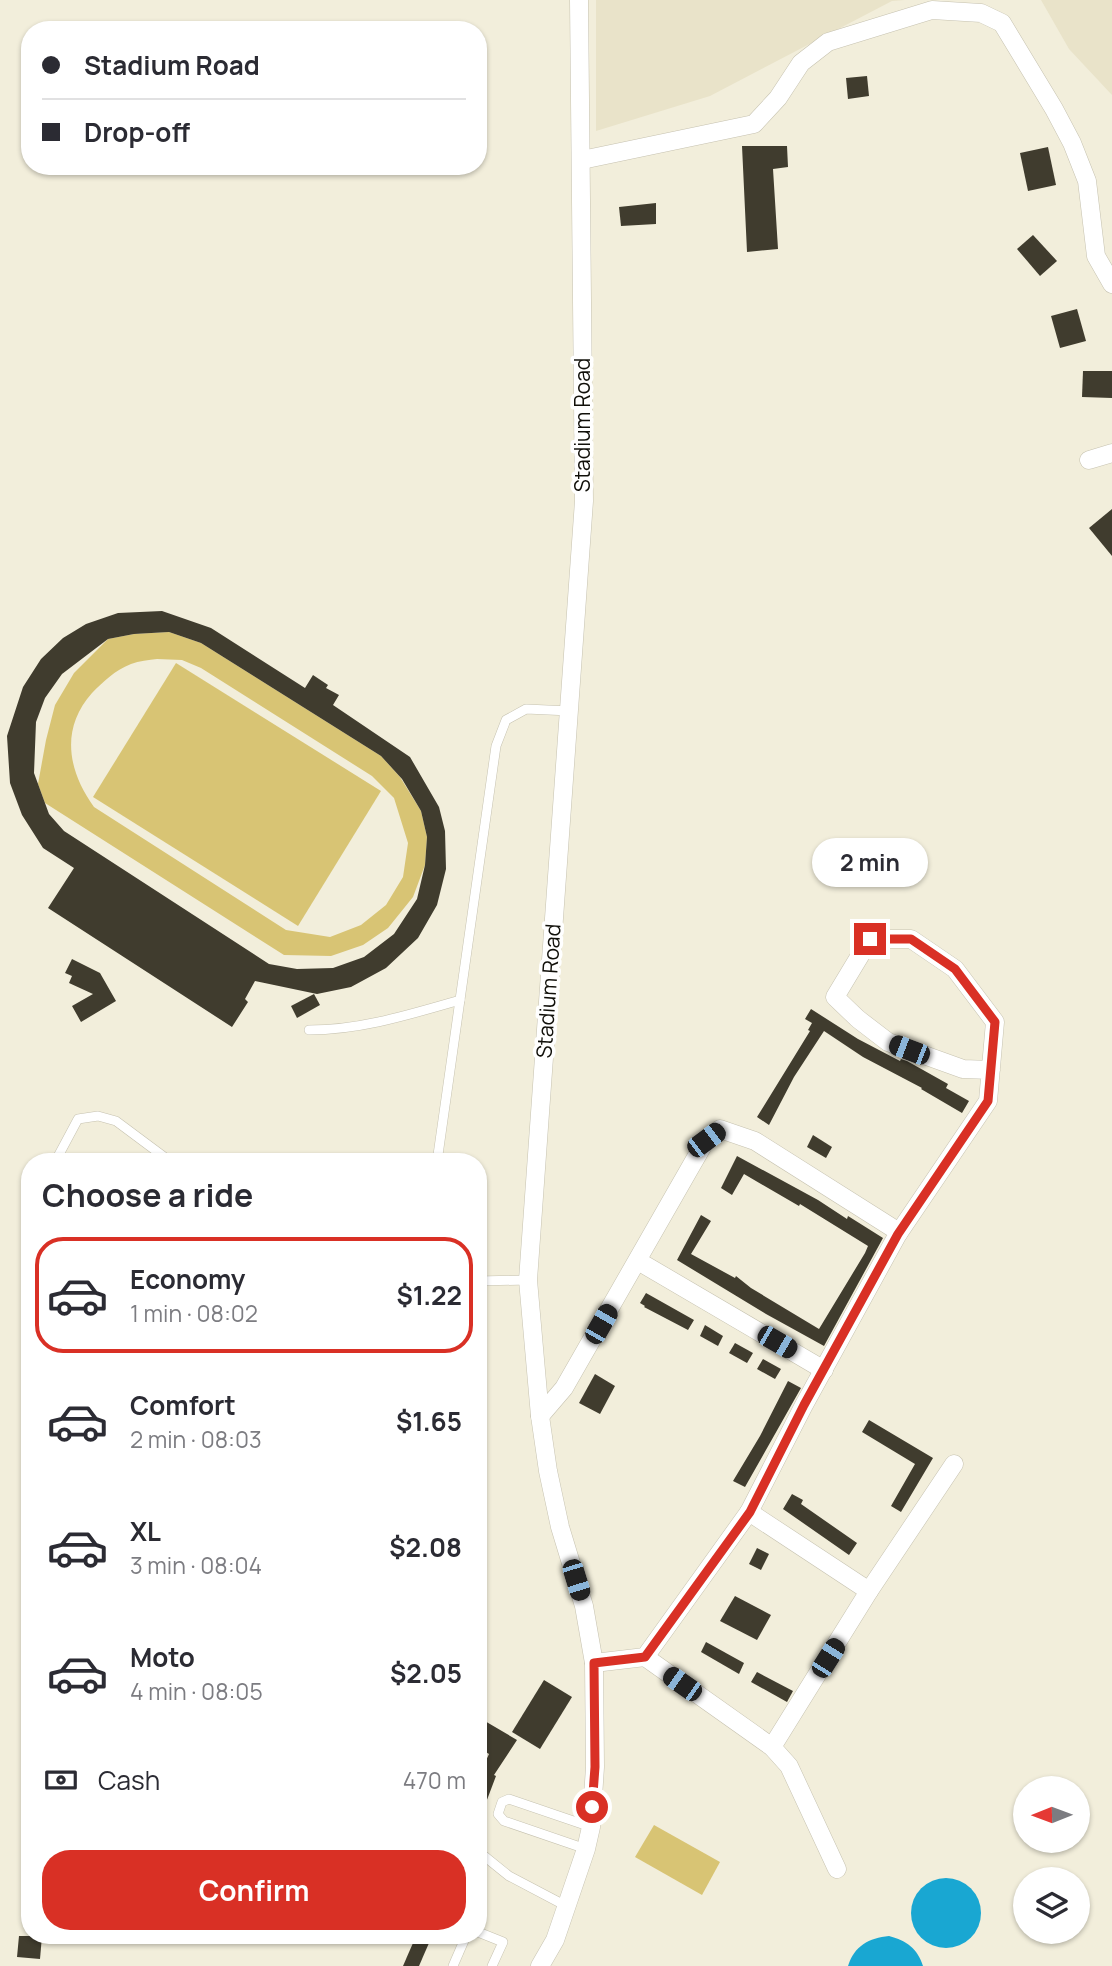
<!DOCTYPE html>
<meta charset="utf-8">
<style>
body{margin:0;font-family:Manrope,sans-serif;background:#f7f7f7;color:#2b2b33;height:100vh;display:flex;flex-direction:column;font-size:26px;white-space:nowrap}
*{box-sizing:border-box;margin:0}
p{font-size:23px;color:#7c7c81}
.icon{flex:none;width:38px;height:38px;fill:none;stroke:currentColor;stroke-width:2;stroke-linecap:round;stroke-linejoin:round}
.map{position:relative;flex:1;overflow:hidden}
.panel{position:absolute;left:21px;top:1153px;width:466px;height:791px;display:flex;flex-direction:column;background:#fff;border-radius:28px;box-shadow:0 2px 5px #0004}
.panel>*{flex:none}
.top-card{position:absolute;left:21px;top:21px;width:466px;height:154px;border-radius:28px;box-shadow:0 2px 5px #0004;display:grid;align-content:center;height:154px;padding:0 21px;background:#fff}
.needle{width:46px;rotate:269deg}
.buttons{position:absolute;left:1013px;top:1776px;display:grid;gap:14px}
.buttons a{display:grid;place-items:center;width:77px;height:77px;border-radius:50%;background:#fff;box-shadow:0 2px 5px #0004;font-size:35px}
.end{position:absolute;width:32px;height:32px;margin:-16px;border:9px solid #d93025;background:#fff;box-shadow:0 0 0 4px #fff}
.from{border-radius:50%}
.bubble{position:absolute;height:49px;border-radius:24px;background:#fff;box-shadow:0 2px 5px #0004;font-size:23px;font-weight:700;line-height:49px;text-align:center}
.car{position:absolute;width:21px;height:42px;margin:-21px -10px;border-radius:9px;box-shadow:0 0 5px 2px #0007;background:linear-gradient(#222 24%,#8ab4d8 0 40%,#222 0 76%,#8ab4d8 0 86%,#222 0)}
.top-card b{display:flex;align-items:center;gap:24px;height:66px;font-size:26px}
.top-card b+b{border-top:2px solid #e1e1e2}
.top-card i{width:18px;height:18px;background:#2b2b33}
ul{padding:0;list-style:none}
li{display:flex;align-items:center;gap:21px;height:116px;margin:0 14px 10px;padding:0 7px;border:4px solid transparent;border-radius:28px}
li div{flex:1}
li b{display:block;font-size:26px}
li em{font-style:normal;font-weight:700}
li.current{border-color:#d93025}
li>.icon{width:63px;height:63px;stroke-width:1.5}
h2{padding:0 21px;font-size:32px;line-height:84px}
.pay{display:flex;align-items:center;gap:18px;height:77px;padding:0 21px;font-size:26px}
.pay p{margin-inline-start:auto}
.cta{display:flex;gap:14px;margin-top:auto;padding:14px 21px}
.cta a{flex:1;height:80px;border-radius:28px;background:#d93025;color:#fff;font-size:28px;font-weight:700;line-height:80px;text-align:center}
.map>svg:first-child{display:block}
</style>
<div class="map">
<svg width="1112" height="1966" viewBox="0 0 1112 1966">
<rect width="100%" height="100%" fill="#f2eedb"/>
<!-- built -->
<g fill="#e9e3c9">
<path d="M596,0H905L892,1L710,96L596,131Z"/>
<path d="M1041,0H1112V95L1069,49Z"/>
</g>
<!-- green -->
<g fill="#d8c474" fill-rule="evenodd">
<path d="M169,632L201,643L381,756L400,777L421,811L427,837L425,865L413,897L388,928L363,945L331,956L284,955L45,803L38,784L46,740L55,705L74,673L108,639L134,634ZM157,659L182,660L201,668L372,776L394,798L408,843L403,877L386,905L361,925L330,937L286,930L94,807C68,771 60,729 92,693C104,681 114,671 131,664C139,661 149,660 157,659Z"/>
<path d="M176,663L381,791L298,926L93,797Z"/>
<path d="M654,1825L720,1862L702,1895L635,1857Z"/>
</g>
<!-- water -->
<g fill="#19a7d2">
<circle cx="946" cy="1913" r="35"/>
<path d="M889,1936C907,1941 917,1948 923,1966H848C854,1946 869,1938 889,1936Z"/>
</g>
<!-- building -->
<g fill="#403c2e" fill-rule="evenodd">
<path d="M867,76L869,96L848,99L846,78Z"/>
<path d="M742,146H787L788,167L773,169L778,249L747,252Z"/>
<path d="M1048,147L1056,185L1028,191L1020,153Z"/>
<path d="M656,203V224L621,226L619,207Z"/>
<path d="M1033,235L1057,261L1040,276L1017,249Z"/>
<path d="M1077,309L1086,341L1060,348L1051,316Z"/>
<path d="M1083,371H1112V398L1082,397Z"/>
<path d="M1112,509V556L1089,528Z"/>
<path d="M162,611L211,628L305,688L313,675L328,685L326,688L339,695L333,705L410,757L439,807L445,831L446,869L437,905L418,938L386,968L351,987L317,994L255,981L245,999L248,1002L232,1027L48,908L74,868L43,848L22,815L10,783L7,736L23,687L41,659L63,638L86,624L118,613ZM169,632L201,643L381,756L402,779L421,811L427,837L425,865L417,899L394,934L364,957L333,968L297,969L269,964L64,831L49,814L34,773L36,722L45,698L62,674L108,639L134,634Z"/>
<path d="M72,959L100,973L116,1001L81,1022L72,1006L93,994L69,983L72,976L65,973Z"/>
<path d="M314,994L320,1005L297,1018L291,1006Z"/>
<path d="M811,1009L858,1039L900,1061L901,1059L907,1061L948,1084L946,1088L969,1101L962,1113L921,1089L922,1088L863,1057L824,1031L794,1077L769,1125L757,1117L810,1031L808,1030L812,1023L805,1019Z"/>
<path d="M813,1135L832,1147L826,1158L807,1147Z"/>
<path d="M737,1156L818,1200L847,1219L848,1216L883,1238L824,1346L766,1314L677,1260L701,1215L711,1221L691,1254L735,1278L736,1276L751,1288L819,1329L865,1253L868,1246L800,1204L799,1206L744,1174L732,1195L721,1188Z"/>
<path d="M646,1293L694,1320L688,1330L644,1307L645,1306L640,1303Z"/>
<path d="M705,1325L723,1336L718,1346L700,1336Z"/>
<path d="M735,1343L753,1353L747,1363L729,1353Z"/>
<path d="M763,1359L781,1369L775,1379L757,1369Z"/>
<path d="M595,1374L615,1386L600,1414L579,1403Z"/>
<path d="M788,1381L801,1388L745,1487L733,1481L760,1436Z"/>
<path d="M869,1420L933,1458L901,1512L891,1506L915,1464L862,1432Z"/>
<path d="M792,1494L803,1500L801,1504L857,1543L849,1555L783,1509Z"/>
<path d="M757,1548L769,1554L761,1570L749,1564Z"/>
<path d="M735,1596L771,1615L757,1640L720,1621Z"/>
<path d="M706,1642L744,1663L739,1674L701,1652Z"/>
<path d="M757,1672L793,1691L787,1702L751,1682Z"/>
<path d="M544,1680L572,1697L540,1749L512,1732Z"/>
<path d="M478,1717L517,1740L494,1775L496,1776L479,1821L478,1778L489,1754L478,1747Z"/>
<path d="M19,1936H42L40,1959L17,1957Z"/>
<path d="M416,1936H432L419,1966H403Z"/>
</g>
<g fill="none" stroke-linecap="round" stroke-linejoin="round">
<!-- lane casing -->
<g stroke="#c6c2b0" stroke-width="10">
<g id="lane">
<path d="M309,1030C361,1030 411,1014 460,1000"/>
<path d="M55,1162L78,1119L98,1116L116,1121L171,1162"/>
<path d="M437,1162L496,746L506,720L526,709L570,711"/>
<path d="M478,1281L528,1280"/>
<path d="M586,1849L504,1821L498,1814L502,1802L509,1799L591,1827"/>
<path d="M478,1851L509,1876L568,1907"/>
<path d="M478,1932L503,1942L492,1966"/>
<path d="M453,1966L466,1936"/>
</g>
</g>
<!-- street casing -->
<g stroke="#c6c2b0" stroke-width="19">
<g id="street">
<path d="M582,160L754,124L778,98L801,63L828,42L932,10L981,13L1002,23L1054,109L1072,143L1087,181L1096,256L1112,284"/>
<path d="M1089,460L1112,453"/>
<path d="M898,1234L988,1101L995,1022L955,969L911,939H870L835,997L858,1019L888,1042L963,1069L991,1070"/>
<path d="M638,1261L824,1370"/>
<path d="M540,1416L564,1388L706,1140L720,1129L755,1141L899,1232L804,1405L749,1512L645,1657L594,1663"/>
<path d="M749,1512L869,1591"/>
<path d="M645,1657L772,1747L789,1766L837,1869"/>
<path d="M772,1747L869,1591L954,1464"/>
<path d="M540,1966L555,1940L586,1849L591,1827L595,1767L594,1663L584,1606L560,1527L548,1471L540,1416L528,1280L584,501L579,0"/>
</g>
</g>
<!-- lane -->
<use href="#lane" stroke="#fff" stroke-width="9"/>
<!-- street -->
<use href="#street" stroke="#fff" stroke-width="18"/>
</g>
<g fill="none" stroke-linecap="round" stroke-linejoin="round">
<!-- route -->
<path stroke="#d93025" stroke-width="9" d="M592,1807L595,1767L594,1663L645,1657L750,1512L804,1405L898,1234L988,1101L995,1022L955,969L911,939H870"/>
</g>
<g text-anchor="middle" stroke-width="7" stroke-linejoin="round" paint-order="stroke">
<!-- street labels -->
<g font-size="21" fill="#100f09" stroke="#fff">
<text transform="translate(583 425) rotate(-90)" y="7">Stadium Road</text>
<text transform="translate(549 991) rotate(-86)" y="7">Stadium Road</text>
</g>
</g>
</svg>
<div class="buttons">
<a><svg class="needle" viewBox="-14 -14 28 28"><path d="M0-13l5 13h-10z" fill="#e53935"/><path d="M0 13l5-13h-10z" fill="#7c7c81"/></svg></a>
<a><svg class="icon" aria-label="layers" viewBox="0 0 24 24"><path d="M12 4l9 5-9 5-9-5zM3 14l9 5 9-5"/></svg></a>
</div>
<i class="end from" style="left:592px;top:1807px"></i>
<i class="end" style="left:870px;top:939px"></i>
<div class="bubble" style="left:812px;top:838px;width:116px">2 min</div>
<i class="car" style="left:909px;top:1050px;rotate:291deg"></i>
<i class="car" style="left:706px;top:1140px;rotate:53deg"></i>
<i class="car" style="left:601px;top:1324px;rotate:30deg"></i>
<i class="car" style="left:777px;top:1342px;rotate:120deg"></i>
<i class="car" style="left:576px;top:1580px;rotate:163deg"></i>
<i class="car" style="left:828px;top:1658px;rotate:32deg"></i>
<i class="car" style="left:682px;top:1684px;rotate:305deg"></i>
<div class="top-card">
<b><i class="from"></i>Stadium Road</b>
<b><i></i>Drop-off</b>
</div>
<section class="panel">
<h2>Choose a ride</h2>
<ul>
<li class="current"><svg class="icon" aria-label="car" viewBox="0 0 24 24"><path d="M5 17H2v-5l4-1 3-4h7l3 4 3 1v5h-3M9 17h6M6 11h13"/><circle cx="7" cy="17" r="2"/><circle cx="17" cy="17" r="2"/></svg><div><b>Economy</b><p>1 min · 08:02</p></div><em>$1.22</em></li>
<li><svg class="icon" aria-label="car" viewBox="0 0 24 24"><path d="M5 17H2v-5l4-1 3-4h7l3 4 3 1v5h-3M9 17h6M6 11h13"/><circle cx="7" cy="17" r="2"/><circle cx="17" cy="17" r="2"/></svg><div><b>Comfort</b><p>2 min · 08:03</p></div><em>$1.65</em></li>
<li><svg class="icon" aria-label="car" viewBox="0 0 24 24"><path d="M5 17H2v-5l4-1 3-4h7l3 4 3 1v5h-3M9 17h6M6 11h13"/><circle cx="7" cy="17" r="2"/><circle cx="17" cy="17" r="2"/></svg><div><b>XL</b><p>3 min · 08:04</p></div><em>$2.08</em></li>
<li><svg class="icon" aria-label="car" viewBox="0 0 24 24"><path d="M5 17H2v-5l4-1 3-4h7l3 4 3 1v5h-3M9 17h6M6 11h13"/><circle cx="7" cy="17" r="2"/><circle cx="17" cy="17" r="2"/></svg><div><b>Moto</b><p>4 min · 08:05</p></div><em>$2.05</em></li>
</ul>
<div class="pay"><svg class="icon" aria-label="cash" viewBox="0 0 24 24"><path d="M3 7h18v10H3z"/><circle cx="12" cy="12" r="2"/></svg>Cash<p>470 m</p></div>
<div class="cta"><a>Confirm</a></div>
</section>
</div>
